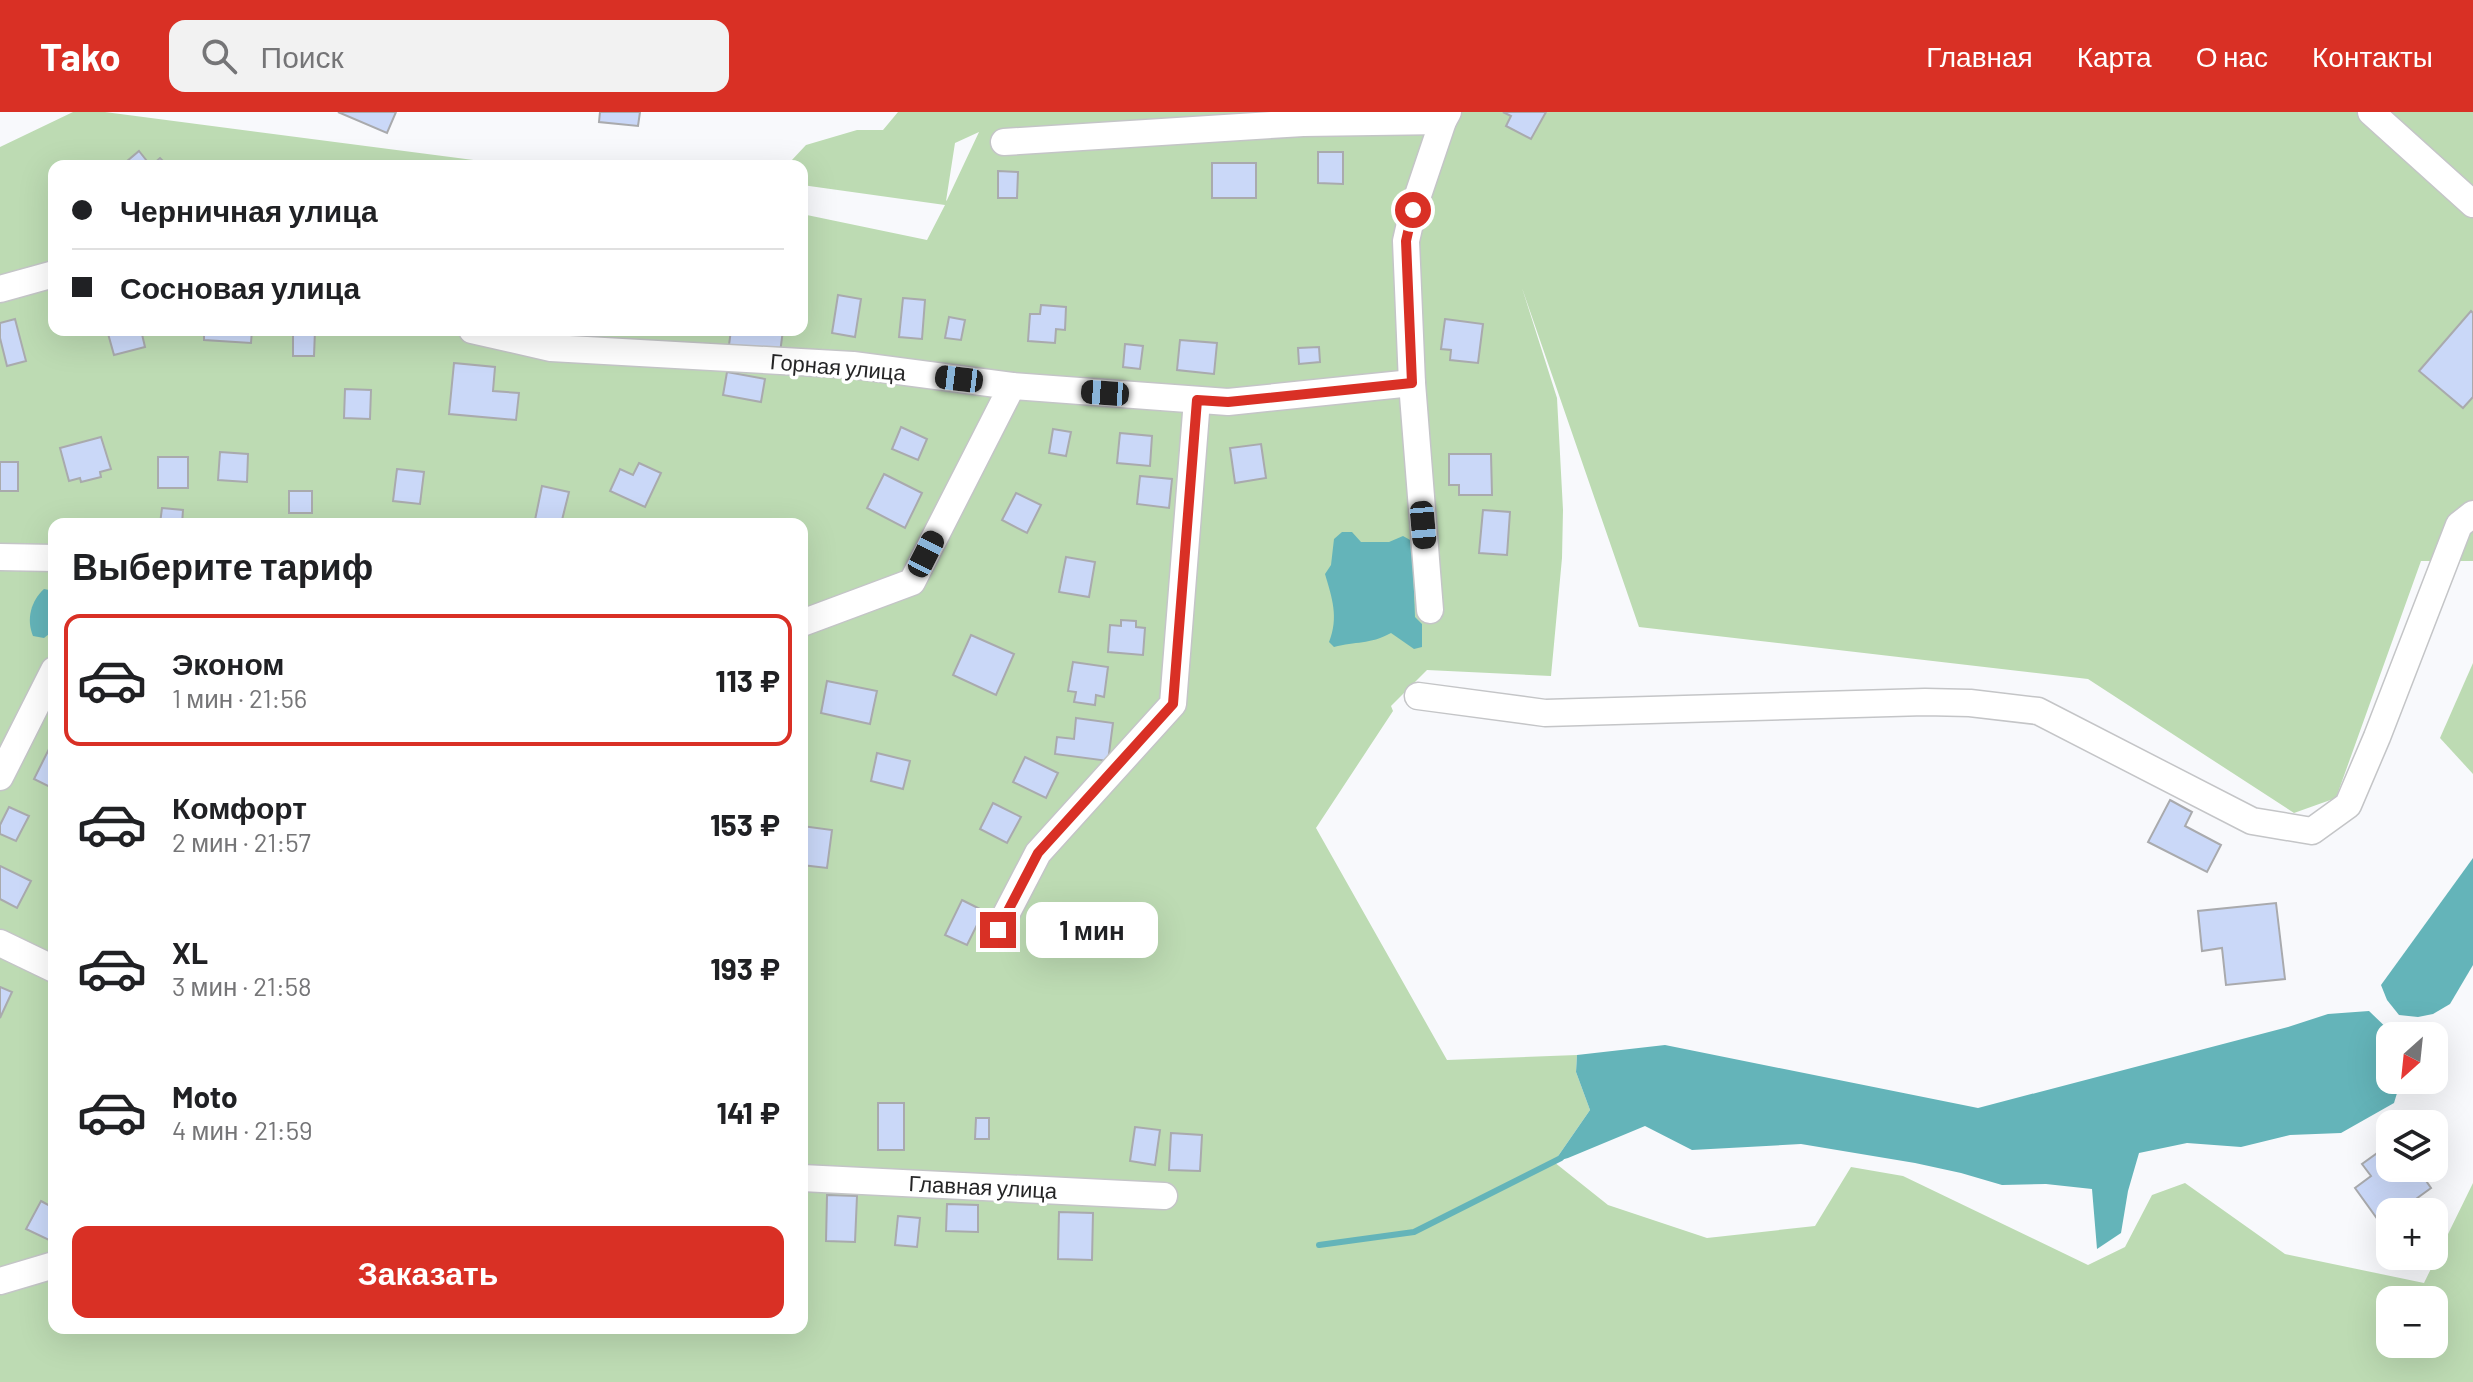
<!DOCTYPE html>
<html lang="ru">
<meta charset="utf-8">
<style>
body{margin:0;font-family:Barlow,sans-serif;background:#f2f2f2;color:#202124;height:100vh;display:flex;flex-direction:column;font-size:30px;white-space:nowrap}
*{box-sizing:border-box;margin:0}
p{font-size:26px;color:#757577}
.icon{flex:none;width:44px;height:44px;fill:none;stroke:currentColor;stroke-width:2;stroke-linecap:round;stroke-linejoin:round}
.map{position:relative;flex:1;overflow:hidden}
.drawer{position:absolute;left:48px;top:406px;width:760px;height:816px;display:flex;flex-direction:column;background:#fff;border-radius:16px;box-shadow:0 8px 32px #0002}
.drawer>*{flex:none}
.guide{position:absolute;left:48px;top:48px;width:760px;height:176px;border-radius:16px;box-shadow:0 8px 32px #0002;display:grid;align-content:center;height:176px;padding:0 24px;background:#fff}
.needle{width:52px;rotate:207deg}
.fabs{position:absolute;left:2376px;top:910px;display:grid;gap:16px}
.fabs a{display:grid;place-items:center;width:72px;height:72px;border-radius:16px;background:#fff;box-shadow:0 8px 32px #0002;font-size:40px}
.end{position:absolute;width:36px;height:36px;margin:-18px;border:10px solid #d93025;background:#fff;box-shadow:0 0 0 4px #fff}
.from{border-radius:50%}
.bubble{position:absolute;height:56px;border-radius:16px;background:#fff;box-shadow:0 8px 32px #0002;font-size:26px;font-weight:700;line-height:56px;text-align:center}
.car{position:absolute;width:24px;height:48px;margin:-24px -12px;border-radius:10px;box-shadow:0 0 6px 2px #0007;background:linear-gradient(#222 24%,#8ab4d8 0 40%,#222 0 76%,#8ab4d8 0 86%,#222 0)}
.guide b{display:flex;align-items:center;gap:28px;height:76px;font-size:30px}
.guide b+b{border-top:2px solid #e0e0e0}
.guide i{width:20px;height:20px;background:#202124}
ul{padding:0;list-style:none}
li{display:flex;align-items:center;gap:24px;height:132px;margin:0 16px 12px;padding:0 8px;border:4px solid transparent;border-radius:16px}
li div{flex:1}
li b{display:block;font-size:30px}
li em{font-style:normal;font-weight:700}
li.on{border-color:#d93025}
li>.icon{width:72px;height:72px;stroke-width:1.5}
h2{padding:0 24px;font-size:36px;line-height:96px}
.cta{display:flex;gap:16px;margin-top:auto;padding:16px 24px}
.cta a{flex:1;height:92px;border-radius:16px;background:#d93025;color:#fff;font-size:32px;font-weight:700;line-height:92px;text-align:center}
header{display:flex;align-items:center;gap:48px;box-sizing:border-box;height:112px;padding:0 40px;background:#d93025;color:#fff}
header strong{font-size:38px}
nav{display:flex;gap:44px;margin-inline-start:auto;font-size:28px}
.search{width:560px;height:72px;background:#f2f2f2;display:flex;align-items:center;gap:20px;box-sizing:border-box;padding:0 28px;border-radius:16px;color:#757577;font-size:30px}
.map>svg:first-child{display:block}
</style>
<header>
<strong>Tako</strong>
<div class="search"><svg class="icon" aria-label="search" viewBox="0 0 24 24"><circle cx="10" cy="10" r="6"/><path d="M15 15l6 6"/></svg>Поиск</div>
<nav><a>Главная</a><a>Карта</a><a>О нас</a><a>Контакты</a></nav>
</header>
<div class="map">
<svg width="2473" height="1270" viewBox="0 0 2473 1270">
<rect width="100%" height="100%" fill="#f8f9fc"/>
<!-- green -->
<g fill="#bddbb3" fill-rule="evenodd">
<path d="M73,0H105L520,54H54V218H802V102L927,128L945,93L802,73V54H791V49L806,33L857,18H883L898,0H2473V449H2421L2336,686L2294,701L2088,567L1639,515L1522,176L1557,286L1563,398L1562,446L1551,564L1427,558L1391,594L1393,599L1316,716L1447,948L1577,943L1576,960L1590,998L1554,1050L1608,1093L1707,1126L1815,1114L1851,1055L1903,1064L2088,1153L2125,1135L2152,1083L2185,1071L2285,1142L2424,1171L2473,1071V1270H0V35ZM979,20L947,88L946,89L955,31ZM54,412H802V1216H54ZM2390,1188H2434V1232H2390Z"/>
<path d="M2473,551V662L2440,626Z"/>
</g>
<!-- water -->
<g fill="#64b4b9">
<path d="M1342,420H1352L1361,430H1389L1403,424L1412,429L1415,505L1422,512V535L1414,537L1391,521C1369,533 1356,529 1334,535L1329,530C1339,505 1332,486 1325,462L1331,453L1334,427Z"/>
<path d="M44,477L54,479V518L44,526L33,524C26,507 31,489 44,477Z"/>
<path d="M2473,746V853L2450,892L2433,902L2418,905L2399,903L2387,888L2381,873Z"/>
<path d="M2369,899L2395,924H2390V968H2401L2394,991L2341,1021L2290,1023L2241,1035L2187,1031L2139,1041L2128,1079L2121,1121L2097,1137L2092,1077L2046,1072L2002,1073L1961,1061L1915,1051L1801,1032L1692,1038L1645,1014L1568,1046L1554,1050L1590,998L1576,960L1577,943L1665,933L1978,996L2288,915L2328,902Z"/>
</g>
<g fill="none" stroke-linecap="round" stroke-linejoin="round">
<!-- stream -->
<path stroke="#64b4b9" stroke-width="6" d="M1319,1133L1414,1120L1561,1046"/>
</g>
<!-- building -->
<g fill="#cad8f8" stroke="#a9aaad" stroke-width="2">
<path d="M338,0H396L387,21Z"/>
<path d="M600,0H640L638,14L599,10Z"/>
<path d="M1503,0H1546L1531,27L1506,14L1511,4Z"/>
<path d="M139,39L151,54L160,46L167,53L166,54H129L126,50Z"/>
<path d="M1318,40H1343V72L1318,71Z"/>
<rect x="1212" y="51" width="44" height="35"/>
<path d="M998,59L1018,60L1017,86H998Z"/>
<path d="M838,183L861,187L855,225L832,221Z"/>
<path d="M903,186L925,188L922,227L899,225Z"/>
<path d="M1041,193L1066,195L1065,218L1056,217L1055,231L1028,229L1030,202H1040Z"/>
<path d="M2471,199L2473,201V285L2463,296L2419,259Z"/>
<path d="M949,205L965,208L961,228L945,226Z"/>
<path d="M15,207L26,249L7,254L0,226V211Z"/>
<path d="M1445,207L1483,212L1478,251L1450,248L1451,238L1441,237Z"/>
<path d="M107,218H141L145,235L114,243Z"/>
<path d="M204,218H252L251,231L204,228Z"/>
<path d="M293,218H315L314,244H293Z"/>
<path d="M731,218H783L780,241L729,233Z"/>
<path d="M1180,228L1217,231L1214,262L1177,258Z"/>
<path d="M1125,232L1143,234L1140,257L1123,255Z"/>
<path d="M1319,235L1320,250L1299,252L1298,236Z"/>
<path d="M454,251L495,255L493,279L519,281L516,308L449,302Z"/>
<path d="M727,260L765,267L761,290L723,283Z"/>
<path d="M345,277L371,278L370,307L344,306Z"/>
<path d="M901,315L927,327L918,348L892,337Z"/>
<path d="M1053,317L1071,320L1066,344L1049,341Z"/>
<path d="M1120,321L1152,324L1150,354L1117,351Z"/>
<path d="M101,325L111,357L100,360L101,365L81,370L80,366L69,369L60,336Z"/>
<path d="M1261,332L1266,366L1235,371L1230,336Z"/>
<path d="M220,340L248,342L247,370L218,368Z"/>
<path d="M1449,342H1491L1492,383H1459V373H1449Z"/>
<rect x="158" y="345" width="30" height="31"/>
<rect x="0" y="350" width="18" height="29"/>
<path d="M639,351L661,361L645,395L610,379L620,357L633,363Z"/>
<path d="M397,357L424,360L420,392L393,389Z"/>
<path d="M884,362L922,381L905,416L867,396Z"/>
<path d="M1140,364L1172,367L1169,396L1137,392Z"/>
<path d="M542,374L569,380L561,412L535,408Z"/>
<rect x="289" y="379" width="23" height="22"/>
<path d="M1016,381L1041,393L1027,421L1002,408Z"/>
<path d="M162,396L183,398L182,412H160Z"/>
<path d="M1483,398L1510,400L1507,443L1479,441Z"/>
<path d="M1066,445L1095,450L1089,485L1059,480Z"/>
<path d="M1121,508L1136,509V515L1145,516L1143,543L1108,540L1110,513L1121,514Z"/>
<path d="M971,523L1014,542L996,583L953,563Z"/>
<path d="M1073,550L1108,555L1104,585L1096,583L1095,593L1074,590L1076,580L1068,579Z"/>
<path d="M827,569L877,579L870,612L821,601Z"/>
<path d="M1076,606L1113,611L1108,649L1055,642L1057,625L1074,627Z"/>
<path d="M51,633L54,634V677L34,667Z"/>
<path d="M877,641L910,649L903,677L871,669Z"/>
<path d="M1025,645L1058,661L1046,686L1013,670Z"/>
<path d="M2170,688L2192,700L2185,714L2221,733L2207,760L2148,730Z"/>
<path d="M993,691L1021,705L1007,731L980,717Z"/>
<path d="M9,695L29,704L16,729L0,722V713Z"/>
<path d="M802,714L832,718L827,756L802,753Z"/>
<path d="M0,754L31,769L17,796L0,787Z"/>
<path d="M962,788L984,799L967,833L945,823Z"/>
<path d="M2276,791L2285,867L2226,873L2222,836L2202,839L2198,799Z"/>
<path d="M0,875L12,880L0,906Z"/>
<rect x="878" y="991" width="26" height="47"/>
<path d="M976,1006H989V1027H975Z"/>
<path d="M1135,1015L1160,1018L1155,1053L1130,1049Z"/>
<path d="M1171,1021L1202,1023L1200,1059L1169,1058Z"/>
<path d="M2387,1034L2390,1039V1056H2417L2431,1076L2398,1100H2390V1105L2381,1112L2355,1076L2371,1064L2362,1052Z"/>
<path d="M827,1083L857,1084L855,1130L826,1129Z"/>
<path d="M41,1089L54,1096V1117L49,1128L26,1117Z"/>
<path d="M947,1092L978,1093V1120L946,1119Z"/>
<path d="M1059,1100L1093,1101L1092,1148L1058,1147Z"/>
<path d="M898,1104L920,1106L917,1135L895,1133Z"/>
</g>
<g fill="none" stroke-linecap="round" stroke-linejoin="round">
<!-- minor casing -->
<g stroke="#c4c5c7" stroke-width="29">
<g id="minor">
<path d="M2371,0L2473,92"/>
<path d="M1004,30L1303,11L1443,9"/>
<path d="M0,177L54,162"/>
<path d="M472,218L551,236L853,253L1012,274L912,470L802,511"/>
<path d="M1012,274L1228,290L1412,271"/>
<path d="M0,445L54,446"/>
<path d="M1430,498L1412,271L1406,129L1413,98L1443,9L1448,0"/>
<path d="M1418,584L1545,601L1925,590L1970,591L2038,599L2252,709L2312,719L2348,693L2377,625L2459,413L2473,402"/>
<path d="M0,665L54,558"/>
<path d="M998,818L1038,741L1173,592L1197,288"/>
<path d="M0,831L54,857"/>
<path d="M802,1066L1164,1084"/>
<path d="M0,1169L54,1153"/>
</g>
</g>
<!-- minor -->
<use href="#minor" stroke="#fff" stroke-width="26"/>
</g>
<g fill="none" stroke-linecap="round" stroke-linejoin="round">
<!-- route -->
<path stroke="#d93025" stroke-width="10" d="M998,818L1038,741L1173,592L1197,288L1228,290L1412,271L1406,129L1413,98"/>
</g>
<g text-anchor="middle" stroke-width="7" stroke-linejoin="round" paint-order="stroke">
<!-- street labels -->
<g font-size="22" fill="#252526" stroke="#fff">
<text transform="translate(838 255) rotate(5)" y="8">Горная улица</text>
<text transform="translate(983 1075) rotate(3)" y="8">Главная улица</text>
</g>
</g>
</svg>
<div class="fabs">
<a><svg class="needle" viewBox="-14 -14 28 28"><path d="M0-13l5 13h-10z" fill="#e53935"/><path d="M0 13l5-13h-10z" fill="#757577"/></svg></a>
<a><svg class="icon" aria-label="layers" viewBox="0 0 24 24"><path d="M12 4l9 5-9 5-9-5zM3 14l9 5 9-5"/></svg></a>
<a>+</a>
<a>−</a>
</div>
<i class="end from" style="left:1413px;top:98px"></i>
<i class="end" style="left:998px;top:818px"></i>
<div class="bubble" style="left:1026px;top:790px;width:132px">1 мин</div>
<i class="car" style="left:959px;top:267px;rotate:277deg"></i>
<i class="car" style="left:1105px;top:281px;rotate:274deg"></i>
<i class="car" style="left:1423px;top:413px;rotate:175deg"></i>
<i class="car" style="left:926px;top:442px;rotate:27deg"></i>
<div class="guide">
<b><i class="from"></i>Черничная улица</b>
<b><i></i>Сосновая улица</b>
</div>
<section class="drawer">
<h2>Выберите тариф</h2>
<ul>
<li class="on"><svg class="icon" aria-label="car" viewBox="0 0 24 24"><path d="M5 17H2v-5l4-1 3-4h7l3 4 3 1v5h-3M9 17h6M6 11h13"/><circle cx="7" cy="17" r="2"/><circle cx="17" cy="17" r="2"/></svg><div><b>Эконом</b><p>1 мин · 21:56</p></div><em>113 ₽</em></li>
<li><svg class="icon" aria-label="car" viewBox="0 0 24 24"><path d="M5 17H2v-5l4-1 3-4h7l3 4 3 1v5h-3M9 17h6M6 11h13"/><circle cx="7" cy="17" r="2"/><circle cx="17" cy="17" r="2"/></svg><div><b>Комфорт</b><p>2 мин · 21:57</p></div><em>153 ₽</em></li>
<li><svg class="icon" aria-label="car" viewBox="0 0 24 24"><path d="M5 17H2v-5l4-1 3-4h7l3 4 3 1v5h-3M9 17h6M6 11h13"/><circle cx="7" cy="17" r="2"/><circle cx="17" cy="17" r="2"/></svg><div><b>XL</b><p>3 мин · 21:58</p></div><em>193 ₽</em></li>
<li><svg class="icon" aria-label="car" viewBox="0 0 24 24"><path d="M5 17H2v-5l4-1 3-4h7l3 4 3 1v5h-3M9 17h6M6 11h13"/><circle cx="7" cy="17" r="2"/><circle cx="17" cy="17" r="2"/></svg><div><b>Moto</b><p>4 мин · 21:59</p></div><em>141 ₽</em></li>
</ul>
<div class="cta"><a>Заказать</a></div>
</section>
</div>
